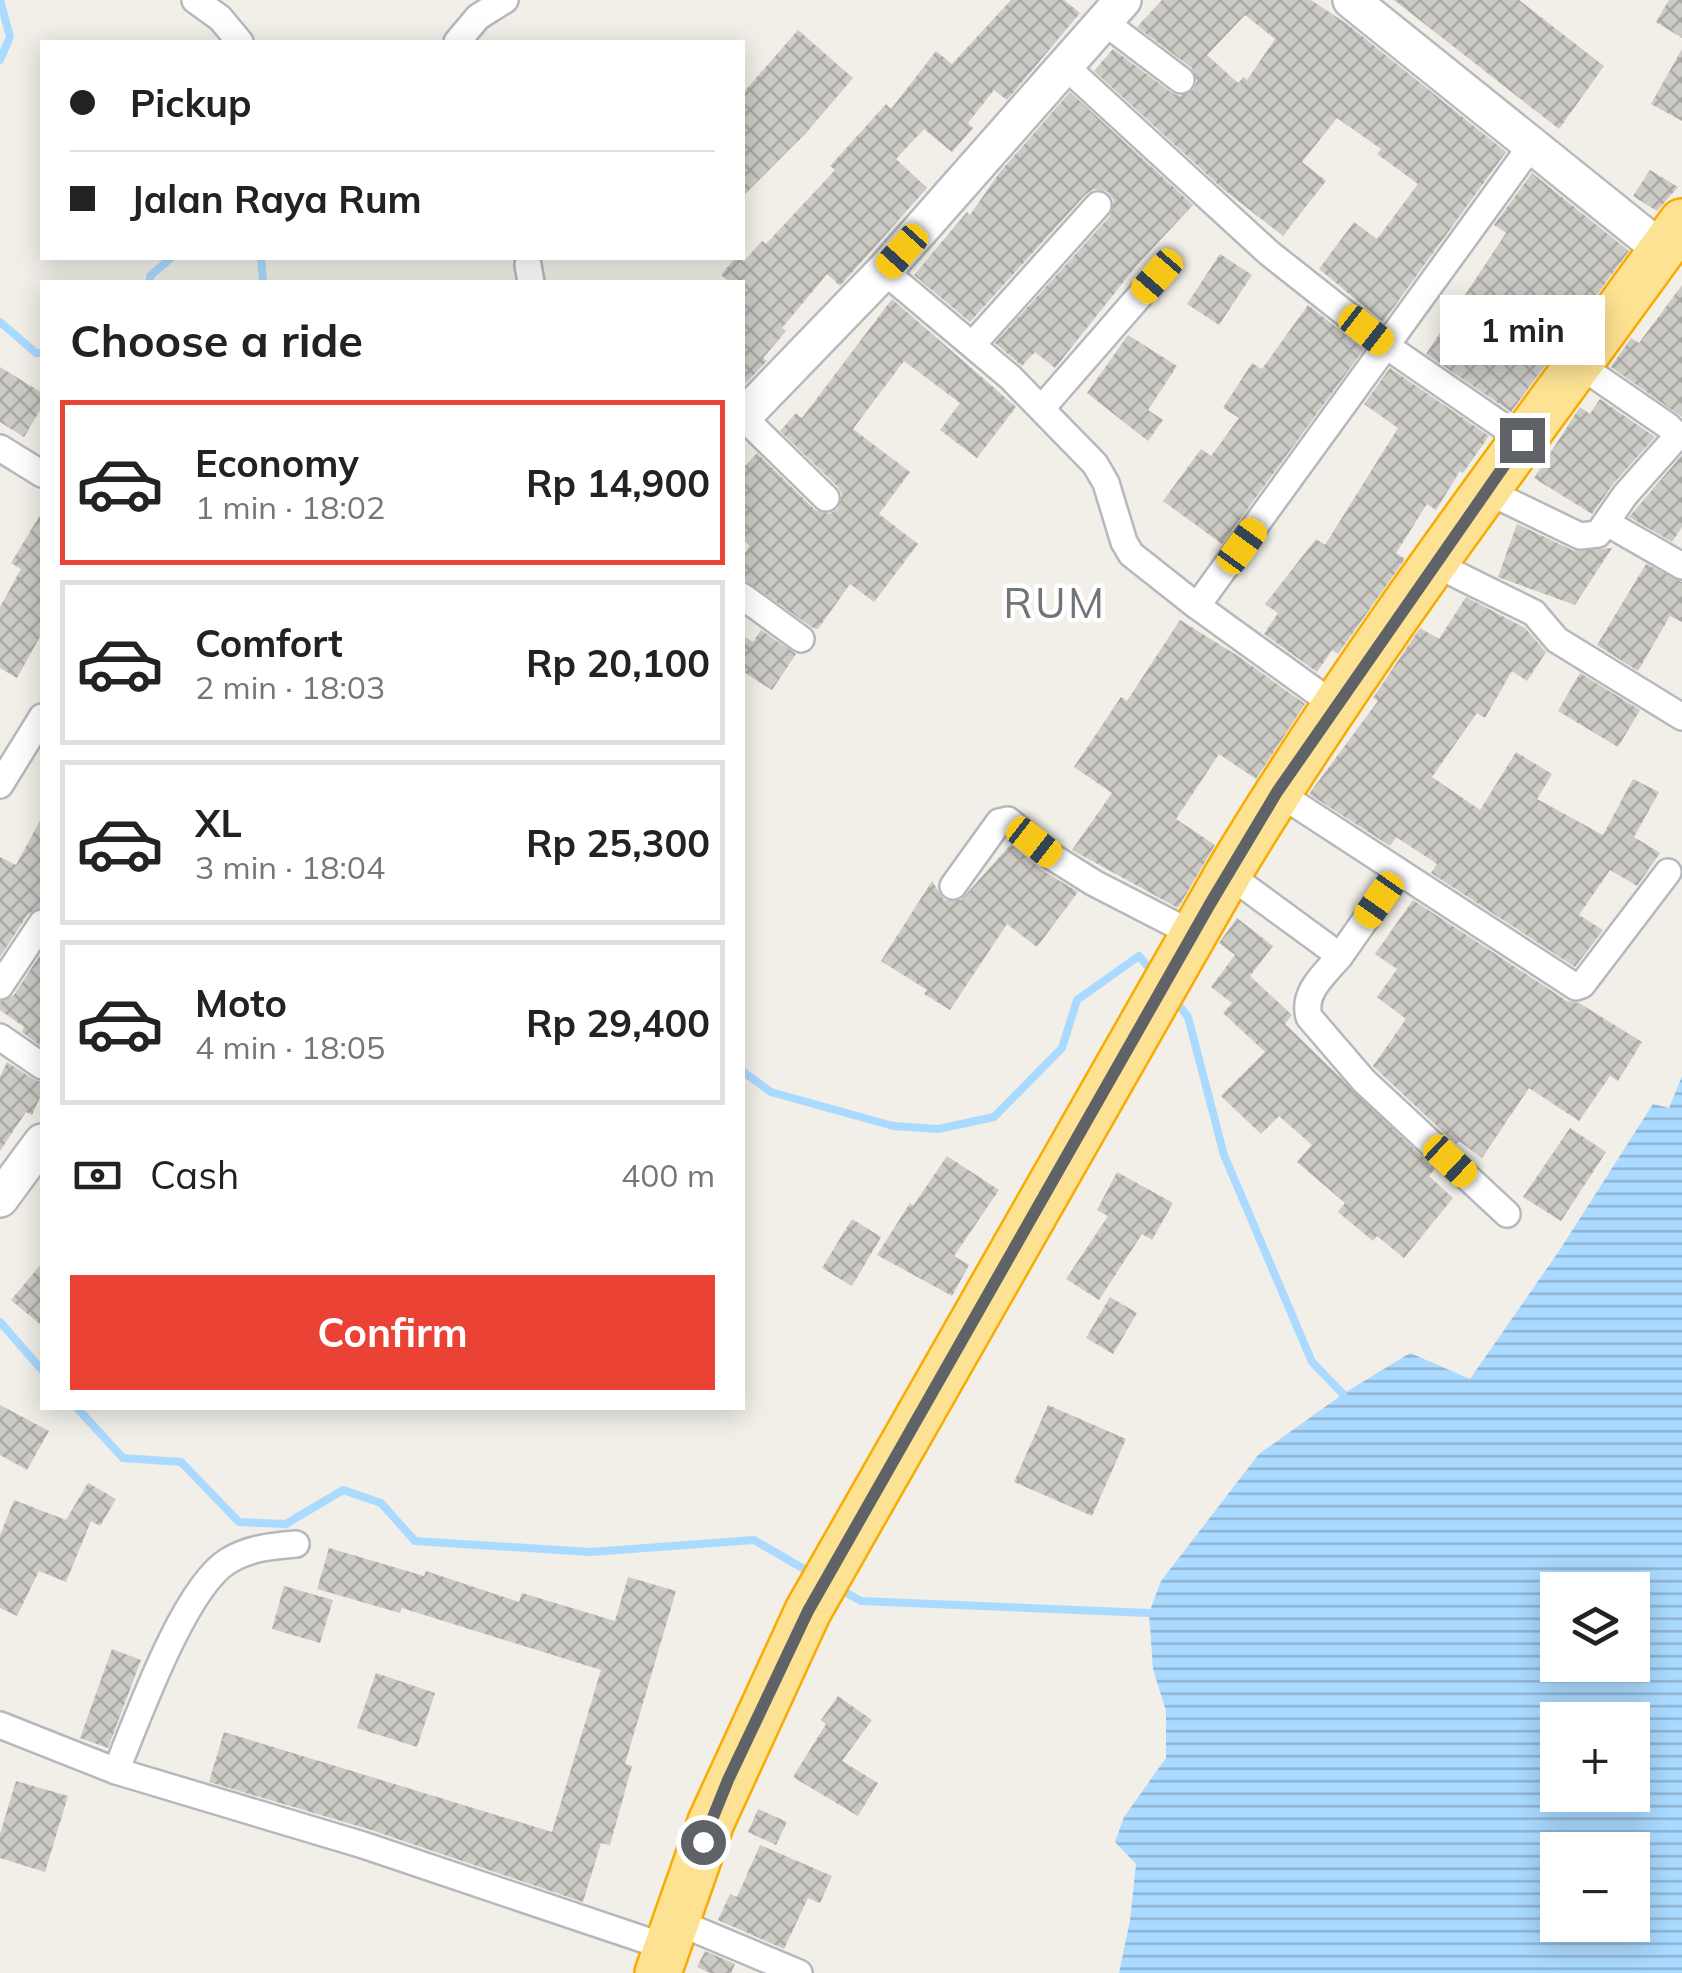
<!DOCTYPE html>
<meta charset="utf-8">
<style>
body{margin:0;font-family:Mulish,sans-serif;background:#f2f2f2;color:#222;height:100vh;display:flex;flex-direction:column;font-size:38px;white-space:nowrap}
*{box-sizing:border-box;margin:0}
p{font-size:32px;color:#767676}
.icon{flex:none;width:55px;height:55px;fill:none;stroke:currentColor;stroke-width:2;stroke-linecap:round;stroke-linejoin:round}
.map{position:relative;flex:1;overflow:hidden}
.panel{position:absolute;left:40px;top:280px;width:705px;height:1130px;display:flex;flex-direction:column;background:#fff;border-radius:0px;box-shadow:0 5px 25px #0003}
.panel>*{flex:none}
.guide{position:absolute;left:40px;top:40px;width:705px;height:220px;border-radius:0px;box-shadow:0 5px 25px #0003;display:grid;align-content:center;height:220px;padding:0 30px;background:#fff}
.tools{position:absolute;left:1540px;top:1572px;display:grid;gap:20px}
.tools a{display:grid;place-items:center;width:110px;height:110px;border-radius:0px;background:#fff;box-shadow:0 5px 25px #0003;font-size:50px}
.end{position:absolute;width:45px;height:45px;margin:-22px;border:12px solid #5f6368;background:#fff;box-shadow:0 0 0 5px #fff}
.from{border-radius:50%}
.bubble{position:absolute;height:70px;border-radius:0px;background:#fff;box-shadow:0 5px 25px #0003;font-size:32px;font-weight:700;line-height:70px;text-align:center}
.car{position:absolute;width:30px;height:60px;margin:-30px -15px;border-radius:12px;box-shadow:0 0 8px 2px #0007;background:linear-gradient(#f5c518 24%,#345 0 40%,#f5c518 0 76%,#345 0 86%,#f5c518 0)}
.guide b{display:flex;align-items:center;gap:35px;height:95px;font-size:38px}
.guide b+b{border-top:2px solid #e0e0e0}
.guide i{width:25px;height:25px;background:#222}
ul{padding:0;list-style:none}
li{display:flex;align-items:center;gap:30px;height:165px;margin:0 20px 15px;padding:0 10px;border:5px solid #e0e0e0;border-radius:0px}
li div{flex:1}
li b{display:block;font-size:38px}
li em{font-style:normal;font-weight:700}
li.active{border-color:#ea4335}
li>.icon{width:90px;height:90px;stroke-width:1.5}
h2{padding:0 30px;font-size:45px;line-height:120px}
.pay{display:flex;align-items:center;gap:25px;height:110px;padding:0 30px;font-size:38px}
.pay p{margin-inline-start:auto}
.primary-button{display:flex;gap:20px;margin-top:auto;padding:20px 30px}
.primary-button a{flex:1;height:115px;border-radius:0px;background:#ea4335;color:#fff;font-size:40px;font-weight:700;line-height:115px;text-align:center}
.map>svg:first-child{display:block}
</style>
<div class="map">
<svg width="1682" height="1973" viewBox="0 0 1682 1973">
<defs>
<pattern id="water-rules" width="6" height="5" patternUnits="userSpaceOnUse" patternTransform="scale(2.5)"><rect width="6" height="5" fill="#aadaff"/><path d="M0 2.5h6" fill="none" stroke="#8eb4d2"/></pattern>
<pattern id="building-cross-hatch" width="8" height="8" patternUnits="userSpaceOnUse" patternTransform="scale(2.5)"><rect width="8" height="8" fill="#cccac5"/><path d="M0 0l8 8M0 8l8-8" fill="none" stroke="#a9a8a4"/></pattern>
</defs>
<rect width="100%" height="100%" fill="#f1efe8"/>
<!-- water -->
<path fill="url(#water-rules)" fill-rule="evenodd" d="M1682,1076V1973H1119L1130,1920L1136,1864L1115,1842L1124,1817L1166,1758V1711L1153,1669L1149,1613L1161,1581L1259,1454L1343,1394L1410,1353L1470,1379L1559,1251L1653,1104L1669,1108ZM1558,1590H1632V1665H1558ZM1558,1720H1632V1795H1558ZM1558,1850H1632V1925H1558Z"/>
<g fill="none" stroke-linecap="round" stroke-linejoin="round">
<!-- stream -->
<g stroke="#aadaff" stroke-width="8">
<path d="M0,60L10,37L0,0"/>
<path d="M261,258L263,282"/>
<path d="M150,282V276L171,258"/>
<path d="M0,322L36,353H42"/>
<path d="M1174,999L1188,1017L1224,1155L1312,1362L1343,1394"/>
<path d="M742,1071L771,1092L893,1126L938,1129L994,1117L1062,1048L1077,1000L1139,956L1153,973"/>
<path d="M0,1322L42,1370"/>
<path d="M77,1408L123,1458L181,1462L239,1522L286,1524L343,1490L381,1503L415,1541L591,1552L754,1540L811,1573"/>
<path d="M836,1587L861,1601L1149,1613"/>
</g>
</g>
<!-- building -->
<g fill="url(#building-cross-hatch)" fill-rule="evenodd">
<path d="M1011,0H1064L1080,13L1007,100L994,90L968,123L973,128L952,152L924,129L896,159L927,188L840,286L827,274L782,328L786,331L763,358L767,361L742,387V282H730L721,275L735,258L744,261L762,241L766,244L835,170L830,166L886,104L891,109L936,51L952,64Z"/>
<path d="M1162,0H1311L1347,24L1506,152L1383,322L1319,269L1354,222L1377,239L1418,184L1377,154L1381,149L1337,118L1302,162L1326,181L1283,236L1223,189L1094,71L1113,49L1172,93L1180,96L1193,90L1197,81L1192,68L1137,27ZM1245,15L1275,39L1247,80L1244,77L1238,83L1207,55Z"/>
<path d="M1394,0H1519L1604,66L1559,129Z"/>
<path d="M1669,0H1682V38L1656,22Z"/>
<path d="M798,30L853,78L806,133L742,197V94Z"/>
<path d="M1682,49V121L1651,104Z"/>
<path d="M1070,92L1193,205L1137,265L1055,368L1035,352L1022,366L995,343L1110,216L1114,201L1108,192L1094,189L1086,194L970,322L914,275L967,212L970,215L1000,172Z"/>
<path d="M1650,170L1678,187L1657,211L1633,196Z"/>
<path d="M1532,173L1629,251L1511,412L1426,354L1506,233L1494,225Z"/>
<path d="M1220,254L1252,275L1219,325L1187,304Z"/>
<path d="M1682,285V417L1611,367L1631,338L1639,343Z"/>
<path d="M892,299L1016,407L977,458L940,430L960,403L904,361L853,429L910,472L879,514L918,544L874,602L850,584L818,629L813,628L742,578V557L750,546L742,539V469L757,453L815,510L829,514L838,509L842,495L838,487L780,431L796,413L802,418Z"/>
<path d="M1308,305L1364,349L1222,544L1163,501L1201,449L1211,456L1239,418L1223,408L1252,363L1262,369Z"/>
<path d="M1128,335L1177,366L1148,410L1163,420L1148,441L1087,393Z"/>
<path d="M0,367L42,393V407L24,437L0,422Z"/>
<path d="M1390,368L1489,436L1463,473L1460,471L1436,510L1427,504L1396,553L1405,559L1338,654L1332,650L1317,672L1264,634L1278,613L1265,604L1316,539L1325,545L1398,428L1364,404Z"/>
<path d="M1600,399L1655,437L1613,484L1592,514L1534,478L1580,407L1590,414Z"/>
<path d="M1682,455V527L1672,542L1629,517Z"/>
<path d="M42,512V633L17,678L0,668V607L21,569L11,563Z"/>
<path d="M1517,524L1574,551L1612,548L1575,605L1498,577Z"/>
<path d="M1646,564L1682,582V622L1670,616L1638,671L1597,645Z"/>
<path d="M1466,597L1525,628L1546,652L1527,681L1512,671L1485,718L1477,713L1432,777L1480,810L1516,752L1552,774L1537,799L1603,835L1633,779L1659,792L1634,837L1660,853L1637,886L1610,870L1579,915L1603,930L1575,967L1431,873L1437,864L1396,837L1390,846L1309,794L1378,701L1373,698L1420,628L1439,639Z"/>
<path d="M1180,620L1238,656L1305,704L1256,779L1219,754L1176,819L1215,845L1178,908L1072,850L1112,793L1074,767L1121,697L1127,701Z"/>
<path d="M761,630L796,654L772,690L742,671V635L753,642Z"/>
<path d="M1580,673L1640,710L1618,747L1558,711Z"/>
<path d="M42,817V907L28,914L0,957V857L16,865Z"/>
<path d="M1011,844L1042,870L1078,892L1037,947L1007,924L950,1010L924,994L927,990L881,961L932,881L944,900H961Z"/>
<path d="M1413,900L1567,1001L1579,1003L1642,1042L1618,1081L1610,1076L1579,1121L1529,1088L1482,1158L1459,1141L1456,1144L1373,1066L1406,1019L1377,997L1397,969L1375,954Z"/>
<path d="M1237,918L1273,946L1250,976L1292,1015L1285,1024L1435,1169L1429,1176L1453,1198L1404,1258L1377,1236L1373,1241L1338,1212L1345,1203L1297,1162L1312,1145L1279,1116L1261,1134L1221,1096L1265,1052L1223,1013L1232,1003L1211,987L1235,955L1219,943Z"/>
<path d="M42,952V1047L22,1032L24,1027L0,1010V1002L14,995Z"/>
<path d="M7,1062L33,1079L42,1082V1093L32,1115L26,1112L0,1151V1077Z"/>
<path d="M1570,1128L1606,1152L1561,1221L1523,1197Z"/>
<path d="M947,1156L999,1190L954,1256L969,1265L952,1296L877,1255L910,1203L913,1206Z"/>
<path d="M1117,1172L1173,1203L1152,1240L1142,1234L1099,1300L1066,1279L1108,1216L1097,1210Z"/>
<path d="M852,1219L881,1237L852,1286L822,1268Z"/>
<path d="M42,1263V1326L11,1300Z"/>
<path d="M1110,1297L1137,1313L1113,1354L1086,1338Z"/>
<path d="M0,1405L49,1431L27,1470L0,1455Z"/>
<path d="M1048,1405L1126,1439L1092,1516L1014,1482Z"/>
<path d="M88,1483L116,1499L100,1526L91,1521L66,1582L39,1571L17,1616L0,1608V1535L14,1500L66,1520Z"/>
<path d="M329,1548L424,1576L426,1571L519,1602L522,1593L615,1621L628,1577L676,1591L625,1764L632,1766L610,1845L601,1843L583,1902L368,1829L209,1782L224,1732L552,1832L601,1670L402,1608L400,1613L317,1589Z"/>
<path d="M284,1586L333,1600L320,1643L272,1629Z"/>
<path d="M112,1649L141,1660L108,1748L80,1738Z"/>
<path d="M376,1673L435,1693L417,1747L357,1728Z"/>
<path d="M838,1696L872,1720L842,1761L878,1783L858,1816L793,1777L826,1724L821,1720Z"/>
<path d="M16,1781L68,1796L45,1872L0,1858V1834Z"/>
<path d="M758,1809L787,1822L776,1845L748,1832Z"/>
<path d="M760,1845L832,1876L820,1903L808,1898L784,1949L718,1920L730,1894L737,1897Z"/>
<path d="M705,1951L735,1964L731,1973H710L697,1967Z"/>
</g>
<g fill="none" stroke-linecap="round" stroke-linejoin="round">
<!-- street casing -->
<g stroke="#b5b8bc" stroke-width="30">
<g id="street">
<path d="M195,0L220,18L240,42"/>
<path d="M1103,21L1181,80"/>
<path d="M457,42L478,17L505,0"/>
<path d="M1064,65L1269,253L1388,347L1523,440"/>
<path d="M528,265L531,282"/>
<path d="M884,271L1010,377L1095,464L1106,483L1124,542L1131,554L1193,603L1337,707"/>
<path d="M973,344L1098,205"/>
<path d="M1042,408L1157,276"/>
<path d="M743,417L826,498"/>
<path d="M0,448L42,474"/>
<path d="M1487,491L1580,536L1598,534L1625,495L1674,440L1673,431L1668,426L1578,364"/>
<path d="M1607,523L1682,566"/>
<path d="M1435,564L1534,613L1557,640L1682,717"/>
<path d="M742,596L801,639"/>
<path d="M1197,606L1531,146"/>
<path d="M0,785L42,717"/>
<path d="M1277,792L1576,987L1582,985L1668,872"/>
<path d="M1228,874L1340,956L1399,872"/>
<path d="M953,886L999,822L1008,820L1051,856L1094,883L1193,934"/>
<path d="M1340,956C1325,974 1302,992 1309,1017L1364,1081L1507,1214"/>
<path d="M0,986L42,923"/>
<path d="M0,1037L42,1066"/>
<path d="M0,1725L116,1771L363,1845L666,1947"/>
<path d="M116,1771C137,1720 184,1588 228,1561C249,1548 272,1546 296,1544"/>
<path d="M675,1921L799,1973"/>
</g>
</g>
<!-- secondary casing -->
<g stroke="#b6babf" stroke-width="40">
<g id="secondary">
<path d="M1351,0L1662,250"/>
<path d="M742,418L884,271L1123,0"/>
<path d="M0,1199L42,1142"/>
</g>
</g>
<!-- highway casing -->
<g stroke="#f9ab00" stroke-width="50">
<path id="highway" d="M658,1973L711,1822L808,1611L1228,874C1364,647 1528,436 1682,222"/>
</g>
<!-- street -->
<use href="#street" stroke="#fff" stroke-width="25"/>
<!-- secondary -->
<use href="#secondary" stroke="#fff" stroke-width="35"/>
<!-- highway -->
<use href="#highway" stroke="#fde293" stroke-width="45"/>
</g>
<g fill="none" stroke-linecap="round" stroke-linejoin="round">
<!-- route -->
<path stroke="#5f6368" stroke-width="12" d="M703,1842L728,1780L808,1611L1210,904L1277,792L1522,440"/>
</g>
<g text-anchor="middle" stroke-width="9" stroke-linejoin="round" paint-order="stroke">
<!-- quarter labels -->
<g font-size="42" letter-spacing="2.5" fill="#70757a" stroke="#fff">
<text x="1055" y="618">RUM</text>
</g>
</g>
</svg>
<div class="tools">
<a><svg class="icon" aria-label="layers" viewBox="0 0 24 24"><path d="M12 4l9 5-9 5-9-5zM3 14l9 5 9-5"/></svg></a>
<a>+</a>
<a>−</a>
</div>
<i class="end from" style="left:703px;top:1842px"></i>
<i class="end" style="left:1522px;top:440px"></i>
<div class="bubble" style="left:1440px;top:295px;width:165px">1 min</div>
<i class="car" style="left:902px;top:251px;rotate:222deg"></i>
<i class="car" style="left:1157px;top:276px;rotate:221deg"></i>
<i class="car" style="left:1366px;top:330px;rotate:128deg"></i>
<i class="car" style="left:1242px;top:546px;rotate:36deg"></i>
<i class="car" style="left:1034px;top:842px;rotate:128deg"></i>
<i class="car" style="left:1379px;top:900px;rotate:215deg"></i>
<i class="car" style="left:1450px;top:1161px;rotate:133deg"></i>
<div class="guide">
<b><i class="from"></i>Pickup</b>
<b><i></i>Jalan Raya Rum</b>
</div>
<section class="panel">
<h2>Choose a ride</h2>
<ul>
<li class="active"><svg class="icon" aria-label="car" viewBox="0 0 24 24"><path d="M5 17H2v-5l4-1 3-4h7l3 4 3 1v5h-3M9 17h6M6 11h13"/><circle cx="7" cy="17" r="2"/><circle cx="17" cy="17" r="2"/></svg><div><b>Economy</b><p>1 min · 18:02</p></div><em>Rp 14,900</em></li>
<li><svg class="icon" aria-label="car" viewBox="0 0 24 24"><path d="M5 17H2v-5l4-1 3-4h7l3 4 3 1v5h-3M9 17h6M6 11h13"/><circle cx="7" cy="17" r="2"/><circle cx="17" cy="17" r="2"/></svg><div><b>Comfort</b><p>2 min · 18:03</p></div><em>Rp 20,100</em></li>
<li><svg class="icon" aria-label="car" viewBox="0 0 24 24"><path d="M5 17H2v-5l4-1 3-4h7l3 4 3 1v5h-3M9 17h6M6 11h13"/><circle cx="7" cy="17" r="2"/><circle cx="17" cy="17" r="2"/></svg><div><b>XL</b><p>3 min · 18:04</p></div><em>Rp 25,300</em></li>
<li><svg class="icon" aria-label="car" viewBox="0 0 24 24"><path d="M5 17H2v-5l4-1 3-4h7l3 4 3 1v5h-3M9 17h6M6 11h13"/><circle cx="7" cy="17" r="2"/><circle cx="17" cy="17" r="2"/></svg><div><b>Moto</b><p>4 min · 18:05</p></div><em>Rp 29,400</em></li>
</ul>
<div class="pay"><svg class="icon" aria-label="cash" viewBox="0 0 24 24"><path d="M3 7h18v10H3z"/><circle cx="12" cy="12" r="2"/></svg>Cash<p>400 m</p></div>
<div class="primary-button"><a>Confirm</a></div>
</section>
</div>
